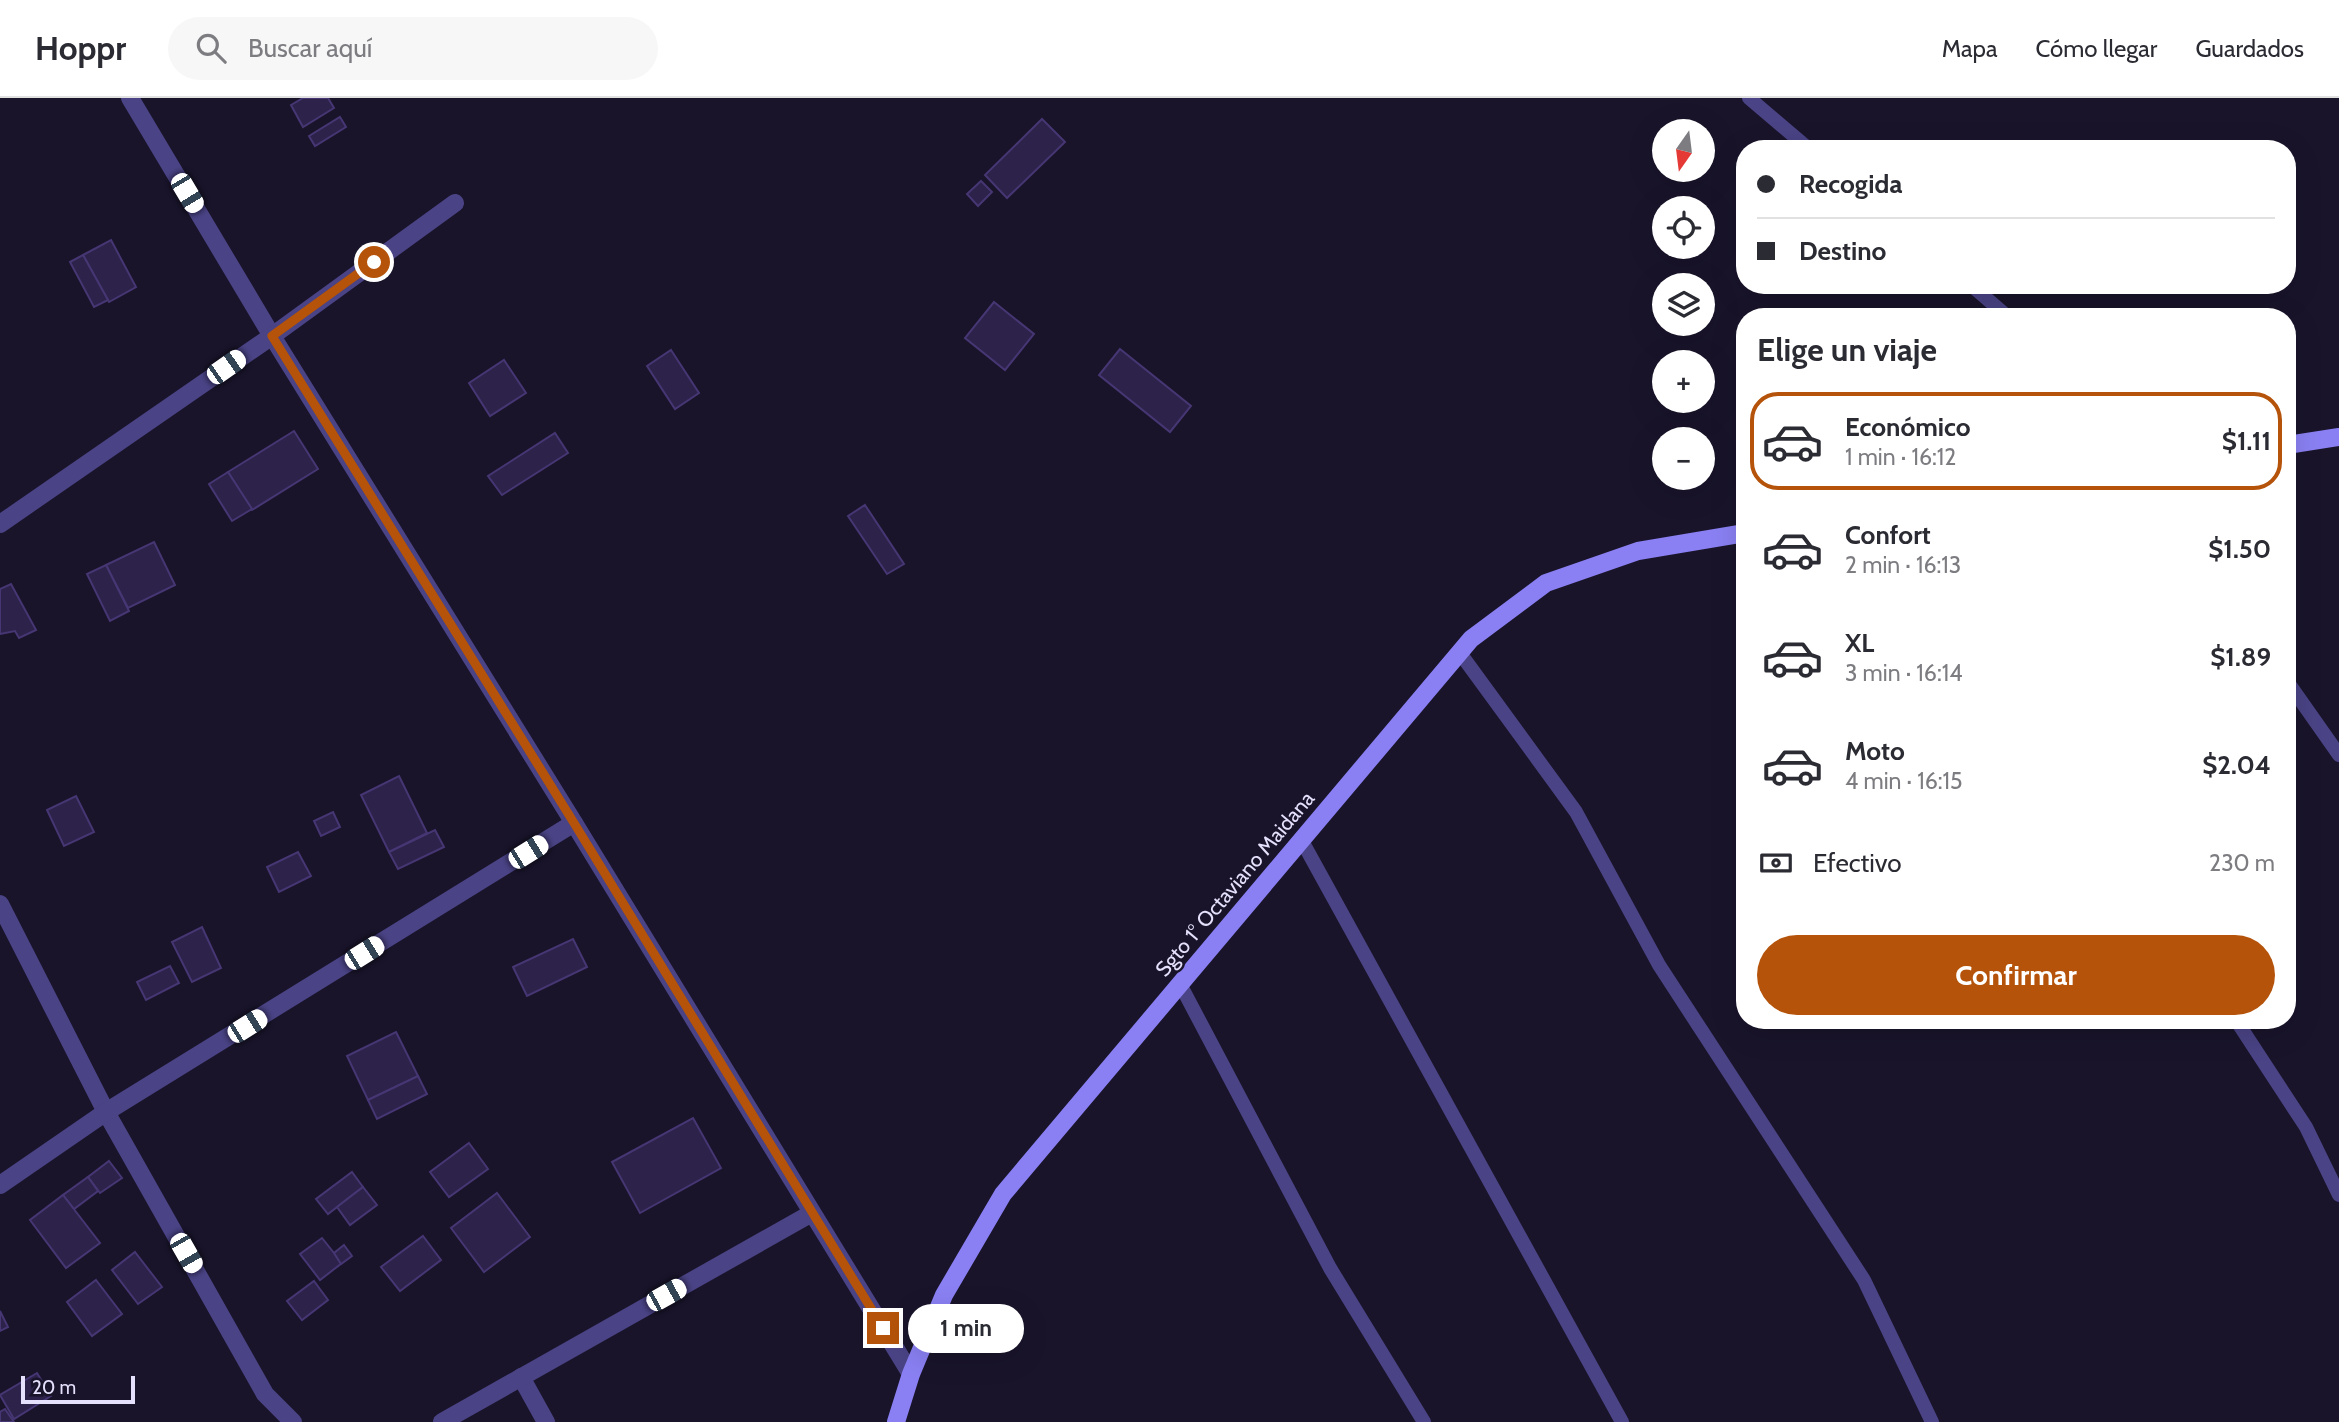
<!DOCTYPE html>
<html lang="es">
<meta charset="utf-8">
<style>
body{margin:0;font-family:Cabin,sans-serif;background:#f7f7f7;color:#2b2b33;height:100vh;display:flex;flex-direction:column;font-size:26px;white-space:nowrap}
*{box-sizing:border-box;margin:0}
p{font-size:23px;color:#7c7c81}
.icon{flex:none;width:38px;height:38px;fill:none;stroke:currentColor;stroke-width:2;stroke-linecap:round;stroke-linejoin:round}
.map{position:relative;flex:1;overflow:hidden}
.panel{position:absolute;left:1736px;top:210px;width:560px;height:721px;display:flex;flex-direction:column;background:#fff;border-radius:28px;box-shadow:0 7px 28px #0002}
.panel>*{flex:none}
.top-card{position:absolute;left:1736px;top:42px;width:560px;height:154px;border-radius:28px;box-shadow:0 7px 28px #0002;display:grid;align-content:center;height:154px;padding:0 21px;background:#fff}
.needle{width:46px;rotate:194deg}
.controls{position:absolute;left:1652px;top:21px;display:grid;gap:14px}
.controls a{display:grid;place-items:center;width:63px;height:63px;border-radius:50%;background:#fff;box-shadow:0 7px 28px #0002;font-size:35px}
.scale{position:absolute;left:21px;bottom:18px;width:114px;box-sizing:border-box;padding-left:7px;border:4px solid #e5e0fc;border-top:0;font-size:19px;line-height:24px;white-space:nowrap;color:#e5e0fc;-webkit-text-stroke:5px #19142a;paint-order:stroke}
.end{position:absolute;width:32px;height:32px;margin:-16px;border:9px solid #b45309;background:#fff;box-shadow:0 0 0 4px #fff}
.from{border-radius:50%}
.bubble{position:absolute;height:49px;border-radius:24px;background:#fff;box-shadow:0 7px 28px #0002;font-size:23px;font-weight:700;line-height:49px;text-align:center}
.car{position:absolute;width:21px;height:42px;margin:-21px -10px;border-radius:9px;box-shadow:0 0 5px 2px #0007;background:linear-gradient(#fff 24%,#345 0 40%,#fff 0 76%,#345 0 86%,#fff 0)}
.top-card b{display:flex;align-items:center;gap:24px;height:66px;font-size:26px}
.top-card b+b{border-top:2px solid #e1e1e2}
.top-card i{width:18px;height:18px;background:#2b2b33}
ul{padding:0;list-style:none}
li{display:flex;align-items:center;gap:21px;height:98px;margin:0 14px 10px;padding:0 7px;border:4px solid transparent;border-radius:28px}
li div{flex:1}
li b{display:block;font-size:26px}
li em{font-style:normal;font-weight:700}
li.active{border-color:#b45309}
li>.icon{width:63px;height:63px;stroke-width:1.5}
h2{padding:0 21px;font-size:32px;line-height:84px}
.pay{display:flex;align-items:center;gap:18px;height:77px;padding:0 21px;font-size:26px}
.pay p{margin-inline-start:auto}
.action{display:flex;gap:14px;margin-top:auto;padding:14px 21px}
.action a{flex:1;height:80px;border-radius:42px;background:#b45309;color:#fff;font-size:28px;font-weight:700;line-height:80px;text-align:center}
header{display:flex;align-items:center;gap:42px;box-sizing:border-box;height:98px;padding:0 35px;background:#fff;border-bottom:2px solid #e1e1e2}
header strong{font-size:33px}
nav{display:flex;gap:38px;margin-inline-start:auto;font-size:24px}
.search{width:490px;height:63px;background:#f7f7f7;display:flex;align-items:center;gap:18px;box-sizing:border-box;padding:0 24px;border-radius:38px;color:#7c7c81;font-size:26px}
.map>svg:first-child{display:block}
</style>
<header>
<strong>Hoppr</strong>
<div class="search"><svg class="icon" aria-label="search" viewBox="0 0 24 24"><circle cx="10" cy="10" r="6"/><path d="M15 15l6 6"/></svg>Buscar aquí</div>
<nav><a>Mapa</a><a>Cómo llegar</a><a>Guardados</a></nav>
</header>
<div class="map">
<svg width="2339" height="1324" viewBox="0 0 2339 1324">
<rect width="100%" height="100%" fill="#19142a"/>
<!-- building -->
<g fill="#2c224a" stroke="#463673" stroke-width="2">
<path d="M303,0H328L334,10L303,29L291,7Z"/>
<path d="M340,19L346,29L315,48L309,38Z"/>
<path d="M1042,21L1065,44L1007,100L985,77Z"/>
<path d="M981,83L992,94L978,108L967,96Z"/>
<path d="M111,142L136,189L109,204L83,157Z"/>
<path d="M83,157L108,202L94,209L70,164Z"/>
<path d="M994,204L1034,236L1005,272L965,240Z"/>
<path d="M1120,251L1191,308L1170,334L1099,277Z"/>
<path d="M671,252L699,295L675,311L647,268Z"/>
<path d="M504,262L526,295L490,318L469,285Z"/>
<path d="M294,333L318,371L252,412L228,374Z"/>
<path d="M555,335L568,355L502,397L488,378Z"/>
<path d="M228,374L252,411L232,423L209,386Z"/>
<path d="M865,407L904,466L887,476L848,418Z"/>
<path d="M154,444L175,487L128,510L106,467Z"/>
<path d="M106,467L129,513L110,523L87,476Z"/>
<path d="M11,486L36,532L19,540L15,533L0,536V491Z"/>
<path d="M399,678L427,735L389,754L361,697Z"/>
<path d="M76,698L94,734L64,748L47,712Z"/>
<path d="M333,714L340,729L321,738L314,723Z"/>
<path d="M435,732L444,749L398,771L389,754Z"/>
<path d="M298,754L311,778L279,794L267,769Z"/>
<path d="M202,829L221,870L192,884L172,844Z"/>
<path d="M573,841L587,869L527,898L513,869Z"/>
<path d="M170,868L179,885L146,902L137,884Z"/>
<path d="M396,934L418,978L368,1002L347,958Z"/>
<path d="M418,978L427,996L377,1021L368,1002Z"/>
<path d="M693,1020L721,1070L640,1115L612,1064Z"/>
<path d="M469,1045L488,1071L449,1099L430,1074Z"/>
<path d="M109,1063L122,1080L100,1095L88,1079Z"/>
<path d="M352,1074L363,1089L328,1116L316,1101Z"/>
<path d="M88,1079L98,1093L74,1111L63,1097Z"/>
<path d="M363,1089L377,1107L350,1127L337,1109Z"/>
<path d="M497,1095L530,1139L484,1174L451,1130Z"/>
<path d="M63,1097L100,1145L66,1170L30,1122Z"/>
<path d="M423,1138L441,1162L400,1193L381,1169Z"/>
<path d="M322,1140L342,1165L320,1182L300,1156Z"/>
<path d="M344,1147L352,1158L341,1166L334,1155Z"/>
<path d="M135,1154L162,1189L138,1206L112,1172Z"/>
<path d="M96,1182L122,1216L92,1238L67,1204Z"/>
<path d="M314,1183L328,1202L302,1222L287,1203Z"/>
<path d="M0,1213L8,1229L0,1233Z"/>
<path d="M37,1275L51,1298L14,1321L0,1297Z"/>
<path d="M5,1311L14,1324H0V1314Z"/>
</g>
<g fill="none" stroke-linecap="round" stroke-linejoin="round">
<!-- service -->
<g stroke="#4a4385" stroke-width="14">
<path d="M1749,0L1809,51"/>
<path d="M1971,187L2008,219"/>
<path d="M1460,555L1576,714L1659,867L1864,1182L1932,1324"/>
<path d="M2287,583L2339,657"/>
<path d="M1302,743L1622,1324"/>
<path d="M1180,886L1330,1170L1424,1324"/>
<path d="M2236,922L2306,1029L2339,1097"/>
</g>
<!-- minor -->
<g stroke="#4a4385" stroke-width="18">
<path d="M130,0L272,238L574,725L911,1276"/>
<path d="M0,426L272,238L455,105"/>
<path d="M0,806L106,1014L265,1296L293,1324"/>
<path d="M0,1087L106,1014L574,725"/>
<path d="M521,1279L546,1324"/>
<path d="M442,1324L812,1115"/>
</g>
<!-- secondary -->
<g stroke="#8a80f3" stroke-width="18">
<path d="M2287,347L2339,339"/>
<path d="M896,1324L911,1276L944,1197L1003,1096L1471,541L1546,485L1638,453L1745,435"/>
</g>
</g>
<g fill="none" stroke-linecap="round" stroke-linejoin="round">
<!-- route -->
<path stroke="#b45309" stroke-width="9" d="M374,164L272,238L574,725L883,1230"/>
</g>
<g text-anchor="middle" stroke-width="5" stroke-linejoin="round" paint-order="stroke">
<!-- street labels -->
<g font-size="21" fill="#e5e0fc" stroke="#19142a">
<text transform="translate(1235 786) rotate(-50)" y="7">Sgto 1° Octaviano Maidana</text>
</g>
</g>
</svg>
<div class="controls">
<a><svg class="needle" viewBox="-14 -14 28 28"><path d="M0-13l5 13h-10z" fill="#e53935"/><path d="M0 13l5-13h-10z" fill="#7c7c81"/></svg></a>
<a><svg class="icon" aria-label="locate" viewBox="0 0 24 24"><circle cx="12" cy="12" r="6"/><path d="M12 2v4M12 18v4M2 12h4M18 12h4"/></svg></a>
<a><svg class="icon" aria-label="layers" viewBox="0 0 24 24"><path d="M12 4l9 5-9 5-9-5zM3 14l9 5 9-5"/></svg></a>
<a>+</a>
<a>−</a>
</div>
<div class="scale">20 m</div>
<i class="end from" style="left:374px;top:164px"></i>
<i class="end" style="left:883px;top:1230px"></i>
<div class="bubble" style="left:908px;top:1206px;width:116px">1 min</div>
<i class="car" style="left:187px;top:95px;rotate:149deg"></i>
<i class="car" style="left:226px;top:269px;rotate:55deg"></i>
<i class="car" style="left:528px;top:754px;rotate:58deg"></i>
<i class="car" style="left:364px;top:855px;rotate:58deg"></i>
<i class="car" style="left:247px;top:928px;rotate:58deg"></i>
<i class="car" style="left:186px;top:1155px;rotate:150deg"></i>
<i class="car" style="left:666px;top:1197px;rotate:61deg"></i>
<div class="top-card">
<b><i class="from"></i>Recogida</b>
<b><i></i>Destino</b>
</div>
<section class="panel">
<h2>Elige un viaje</h2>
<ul>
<li class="active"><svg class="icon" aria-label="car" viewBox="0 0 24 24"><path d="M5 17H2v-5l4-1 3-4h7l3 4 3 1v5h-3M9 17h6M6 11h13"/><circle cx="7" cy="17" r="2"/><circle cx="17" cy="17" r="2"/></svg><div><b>Económico</b><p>1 min · 16:12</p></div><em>$1.11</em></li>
<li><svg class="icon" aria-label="car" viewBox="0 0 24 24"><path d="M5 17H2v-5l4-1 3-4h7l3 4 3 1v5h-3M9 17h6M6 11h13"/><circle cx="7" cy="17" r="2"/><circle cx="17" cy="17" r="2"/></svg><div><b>Confort</b><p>2 min · 16:13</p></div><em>$1.50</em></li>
<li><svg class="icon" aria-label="car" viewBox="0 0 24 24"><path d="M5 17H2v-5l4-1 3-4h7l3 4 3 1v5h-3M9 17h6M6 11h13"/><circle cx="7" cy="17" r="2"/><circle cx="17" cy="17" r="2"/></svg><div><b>XL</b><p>3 min · 16:14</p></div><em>$1.89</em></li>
<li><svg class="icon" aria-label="car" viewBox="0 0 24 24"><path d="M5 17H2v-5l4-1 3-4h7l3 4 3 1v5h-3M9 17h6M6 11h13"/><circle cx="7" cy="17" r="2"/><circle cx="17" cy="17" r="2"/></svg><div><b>Moto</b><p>4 min · 16:15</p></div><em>$2.04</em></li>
</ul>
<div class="pay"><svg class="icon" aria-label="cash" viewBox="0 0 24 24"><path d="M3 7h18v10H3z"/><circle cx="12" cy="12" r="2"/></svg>Efectivo<p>230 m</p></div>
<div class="action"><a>Confirmar</a></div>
</section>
</div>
